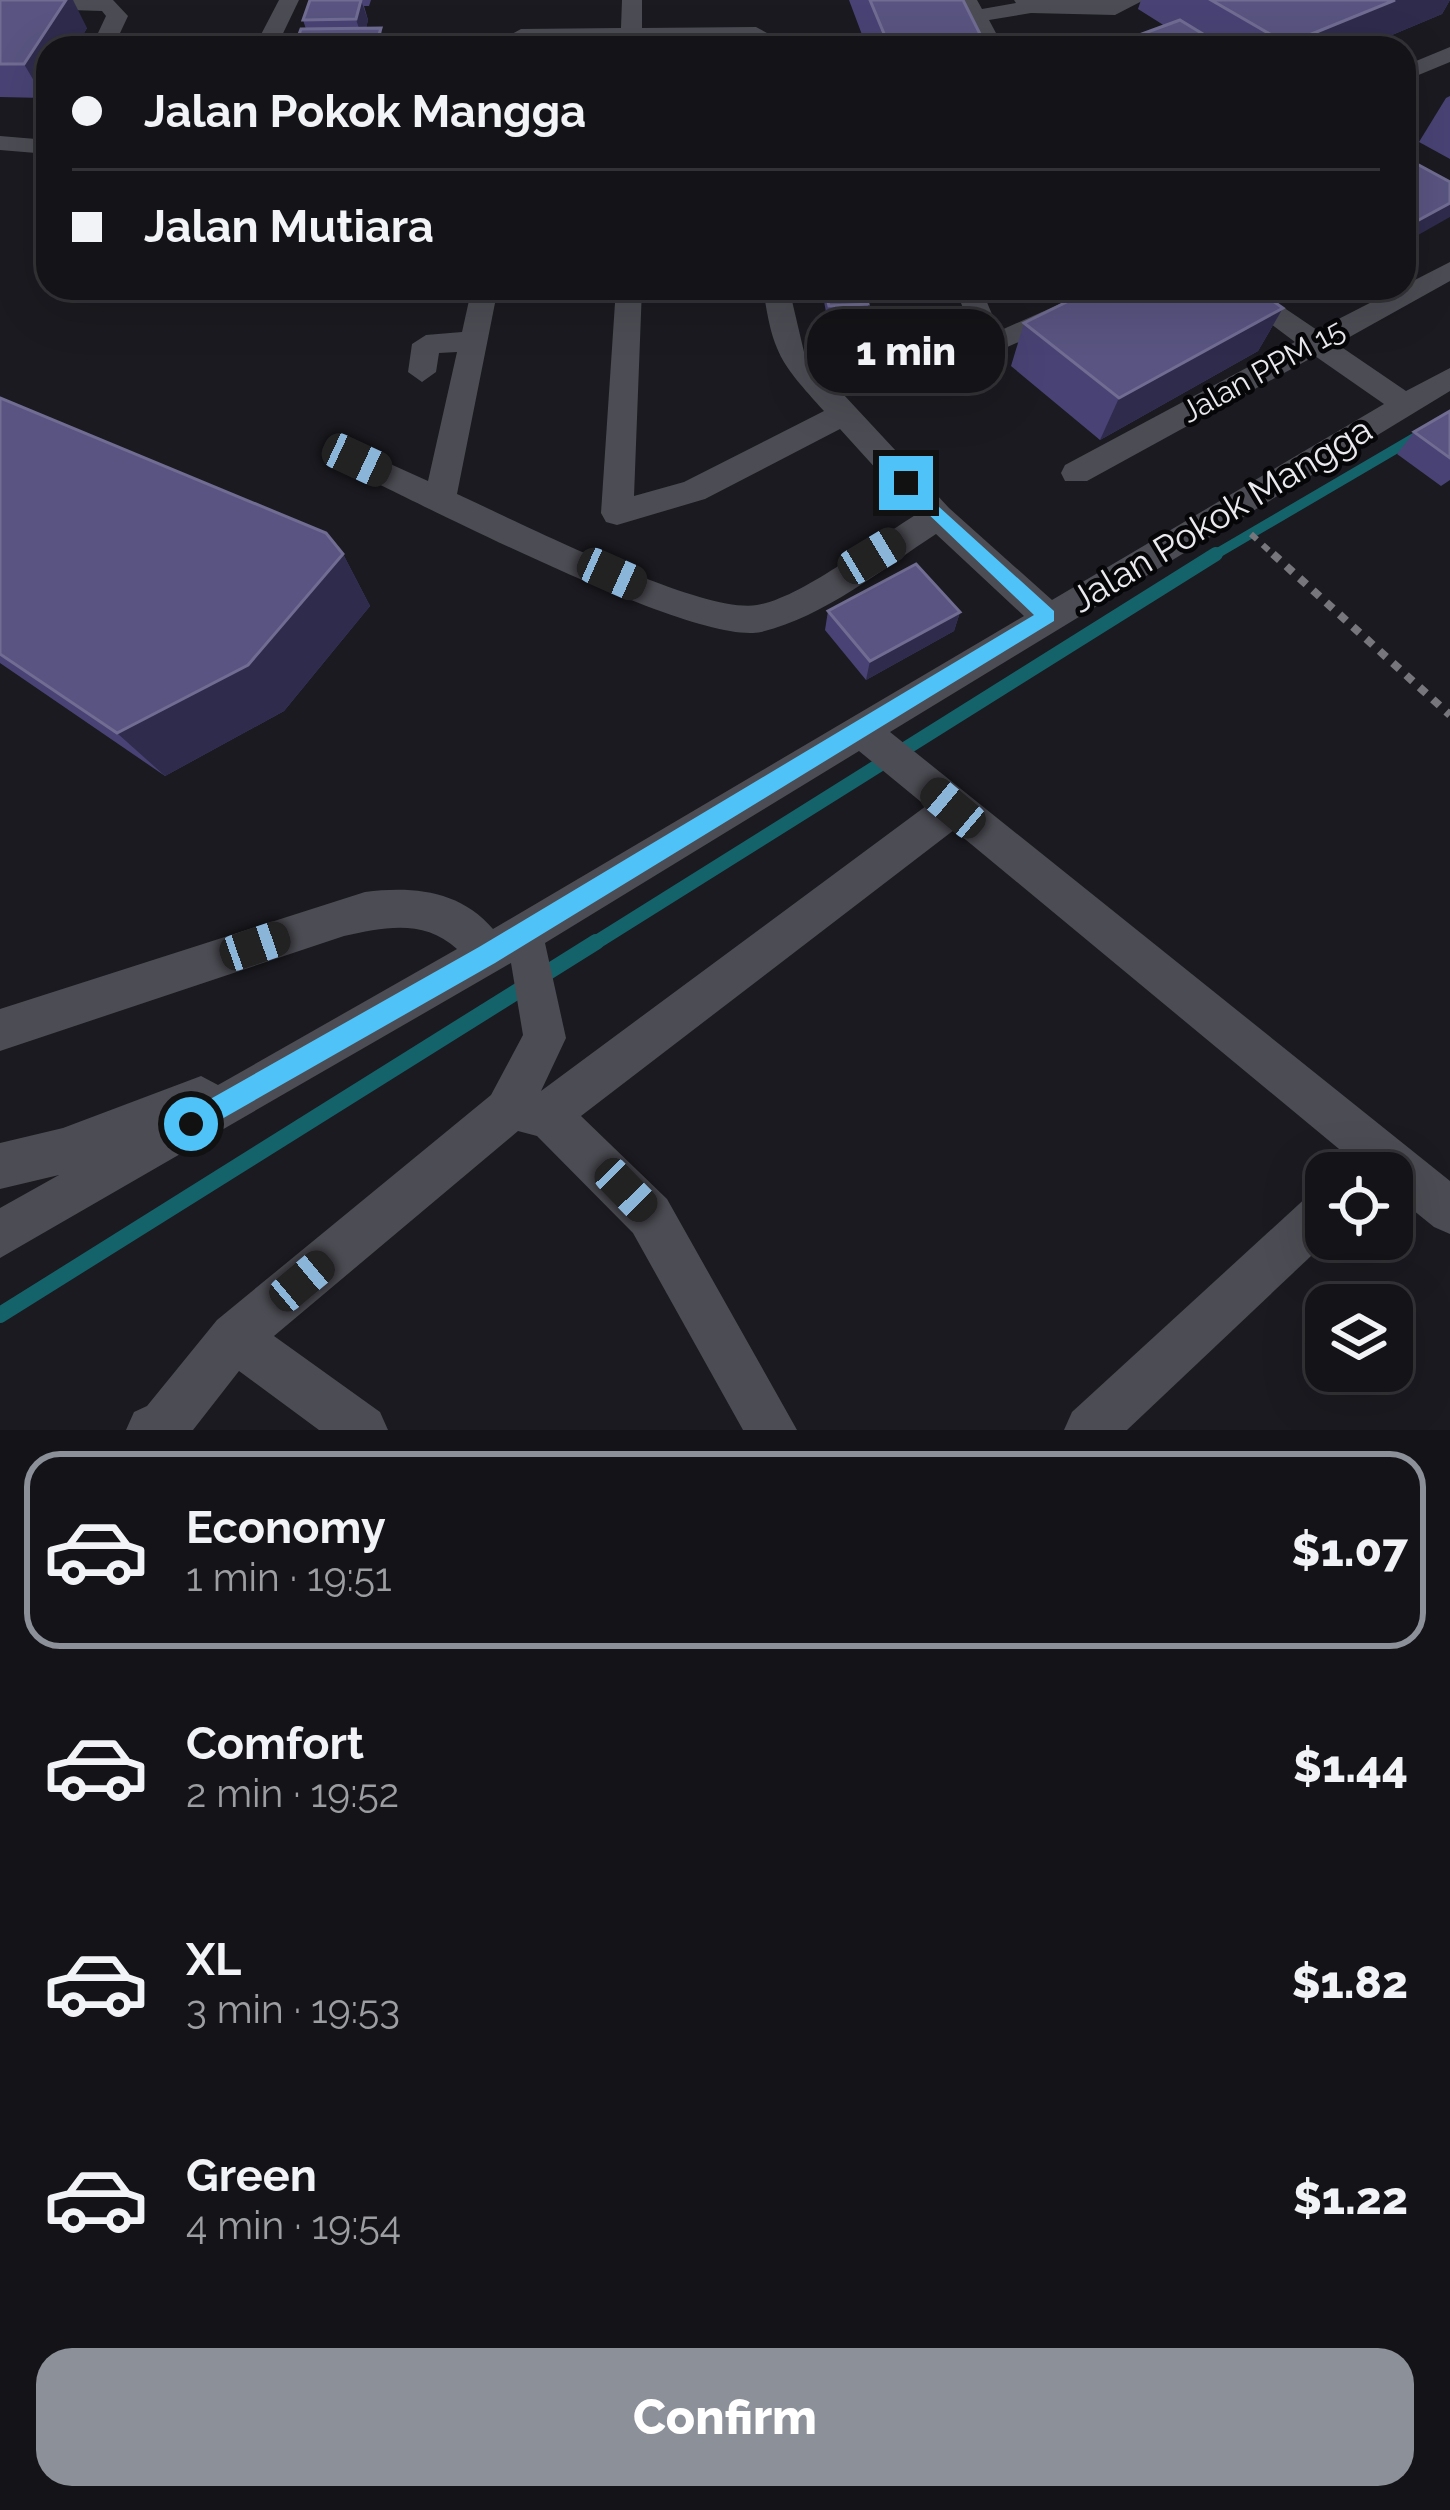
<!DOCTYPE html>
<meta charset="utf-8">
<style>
body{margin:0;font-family:Raleway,sans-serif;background:#212125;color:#f1f3f6;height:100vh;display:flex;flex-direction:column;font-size:45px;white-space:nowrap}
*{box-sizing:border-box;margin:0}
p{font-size:39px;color:#9d9ea2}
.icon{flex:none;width:66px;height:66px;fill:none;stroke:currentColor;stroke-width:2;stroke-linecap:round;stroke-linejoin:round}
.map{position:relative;height:1430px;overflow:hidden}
.panel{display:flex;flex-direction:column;background:#141418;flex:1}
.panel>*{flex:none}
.hud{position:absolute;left:36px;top:36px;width:1380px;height:264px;border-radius:36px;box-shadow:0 12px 48px #0002,0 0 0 3px #333337;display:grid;align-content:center;height:264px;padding:0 36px;background:#141418}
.buttons{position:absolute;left:1305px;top:1152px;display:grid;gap:24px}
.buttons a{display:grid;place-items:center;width:108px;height:108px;border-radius:24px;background:#141418;box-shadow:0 12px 48px #0002,0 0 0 3px #333337;font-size:60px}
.end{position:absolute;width:54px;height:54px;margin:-27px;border:15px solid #4fc3f7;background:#111;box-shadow:0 0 0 6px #111}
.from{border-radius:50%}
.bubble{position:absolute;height:84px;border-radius:36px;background:#141418;box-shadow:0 12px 48px #0002,0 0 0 3px #333337;font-size:39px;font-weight:800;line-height:84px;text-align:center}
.car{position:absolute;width:36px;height:72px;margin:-36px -18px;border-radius:15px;box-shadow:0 0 9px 3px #0007;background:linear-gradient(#222 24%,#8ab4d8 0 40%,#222 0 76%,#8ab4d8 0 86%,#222 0)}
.hud b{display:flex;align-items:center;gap:42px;height:114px;font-size:45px}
.hud b+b{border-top:3px solid #333337}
.hud i{width:30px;height:30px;background:#f1f3f6}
ul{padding:21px 0 0;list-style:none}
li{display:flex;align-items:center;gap:36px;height:198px;margin:0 24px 18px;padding:0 12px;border:6px solid transparent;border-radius:36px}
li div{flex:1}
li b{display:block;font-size:45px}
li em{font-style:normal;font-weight:800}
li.on{border-color:#8c9099}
li>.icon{width:108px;height:108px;stroke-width:1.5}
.button{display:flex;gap:24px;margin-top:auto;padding:24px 36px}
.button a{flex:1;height:138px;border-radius:36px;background:#8c9099;color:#fff;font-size:48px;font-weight:800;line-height:138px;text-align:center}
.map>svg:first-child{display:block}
</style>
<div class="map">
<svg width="1450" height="1430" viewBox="0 0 1450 1430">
<rect width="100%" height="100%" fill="#1a1a20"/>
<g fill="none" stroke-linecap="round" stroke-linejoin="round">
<!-- stream-far2 -->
<path stroke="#15636a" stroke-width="10" d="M1211,557L1450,417"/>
<!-- stream-far1 -->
<path stroke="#15636a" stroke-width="14" d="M592,945L1216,554"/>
<!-- stream -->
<path stroke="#15636a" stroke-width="16" d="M0,1315L596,942"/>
<!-- path-far1 -->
<path stroke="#76767c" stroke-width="6" stroke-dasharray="8 8" stroke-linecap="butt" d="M1251,534L1276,557"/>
<!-- path -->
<path stroke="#76767c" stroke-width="8" stroke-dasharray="9 9" stroke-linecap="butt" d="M1273,554L1450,715"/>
<!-- minor -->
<g fill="#4c4c54" fill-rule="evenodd">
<path d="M30,0H113L128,16L113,48H91L106,16L102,11L38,9L31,7Z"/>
<path d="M279,0H299L276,48H254Z"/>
<path d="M622,0H642V28L756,27L767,33L756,39L642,40V48H620V41H521L510,35L521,29L621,28Z"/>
<path d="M957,0H977L982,9L1016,3L1014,0H1144L1115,15L1031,13L989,20L1004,48H982Z"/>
<path d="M1450,47V62L1404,81V66Z"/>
<path d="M0,136L48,140V154L0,150Z"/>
<path d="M1450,262V281L1337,344L1406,391L1450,368V391L890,732L1450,1181V1234L1434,1227L1392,1193V1173H1368L954,830L581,1116L667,1199L797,1430H743L633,1233L537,1136L518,1131L274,1336L380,1412L388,1430H319L239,1371L193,1430H126L134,1412L147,1406L217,1320L491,1095L523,1035L511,963L0,1258V1208L59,1175L0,1189V1143L63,1128L201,1076L218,1085L457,949C424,919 385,927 344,936L0,1051V1009L365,892C412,886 460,890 493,929L1024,616L936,534C882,569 824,617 761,632C696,647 417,502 346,468L342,460L346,452L357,449L428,481L457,352L439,353L436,372L422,382L408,372L412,344L426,335L462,332L470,296L410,297L408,288H498L457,494C514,520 702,615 757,605C799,599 878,538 917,514L840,429L705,499L617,525L606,522L601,513L616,288H642L634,496L684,482L824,411C780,362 773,354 763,288H789L804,352L949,508L1052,600L1384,404L1315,356L1087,481H1065L1061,473L1065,465L1295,342L1223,288H1255L1317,330ZM859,751L926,806L541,1091L566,1038L545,943Z"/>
<path d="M955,288H981L999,331L1096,288H1132L1128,294L996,352L977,343Z"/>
<path d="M1326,1187L1329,1239L1127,1430H1064L1072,1412L1310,1194Z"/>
</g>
</g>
<!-- wall -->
<g fill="#484374">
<path d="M0,0L87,28L75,48H48L44,98L0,97Z"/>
<path d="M310,0H371L369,6H364L368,20L366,28L306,29L303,20Z"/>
<path d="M849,0H963L987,48H867Z"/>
<path d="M1141,0H1450L1442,14L1361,48H1104L1165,26L1138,9Z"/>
<path d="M1450,96V159L1419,142L1446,98Z"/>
<path d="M1043,288H1254L1283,308L1258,351L1100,440L1011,366L1024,323L1062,304Z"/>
<path d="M1287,288H1324L1304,299Z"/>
<path d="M825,290L868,304L867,316L827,318L824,301Z"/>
<path d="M0,398L343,554L370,606L284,711L165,776L0,663Z"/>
<path d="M1450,411V480L1441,486L1397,454L1414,432Z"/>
<path d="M828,611L960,612L954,631L866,680L825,630Z"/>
</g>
<!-- shaded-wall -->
<g fill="#2e2b4d">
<path d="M66,0H73L87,28L75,48H48V91L44,98L24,64Z"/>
<path d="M361,0L368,20L363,41L356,19Z"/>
<path d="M1395,0H1450L1442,14L1361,48H1285L1287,44Z"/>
<path d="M381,28L386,48H375Z"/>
<path d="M1450,203V217L1404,243V228Z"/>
<path d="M1069,288H1100L1063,305Z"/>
<path d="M1310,288H1324L1304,299Z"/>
<path d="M1283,308L1258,351L1100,440L1119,398Z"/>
<path d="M343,554L370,606L284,711L165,776L117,733Z"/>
<path d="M960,612L954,631L866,680L870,661Z"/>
</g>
<!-- building -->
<g fill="#595481" stroke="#706c92" stroke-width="3">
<path d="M0,0H66L24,64H0Z"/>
<path d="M310,0H361L356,19L303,20Z"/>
<path d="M870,0H963L987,48H890Z"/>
<path d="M1211,0H1395L1287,44Z"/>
<path d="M1180,20L1226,48H1104Z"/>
<path d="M381,28L375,48H294L301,29Z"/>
<path d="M1404,157L1450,182V203L1404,228Z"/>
<path d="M864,288L868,304L829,306L825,290Z"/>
<path d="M1095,288H1254L1283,308L1119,398L1024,323Z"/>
<path d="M0,398L326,533L343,554L248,665L117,733L0,654Z"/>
<path d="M1450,411V458L1414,432Z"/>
<path d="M916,564L960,612L870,661L828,611Z"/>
</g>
<!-- route -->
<path fill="#4fc3f7" d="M906,477L1054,611V621L495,963L199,1132H182V1115L479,947L1034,615L900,487V479Z"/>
<g text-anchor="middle" stroke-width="9" stroke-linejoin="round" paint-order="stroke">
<!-- far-street labels -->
<g font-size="30" fill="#e9e9ee" stroke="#060608">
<text transform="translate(1263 371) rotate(-29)" y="10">Jalan PPM 15</text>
</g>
<!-- street labels -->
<g font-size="36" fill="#e9e9ee" stroke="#060608">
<text transform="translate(1221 514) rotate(-31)" y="13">Jalan Pokok Mangga</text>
</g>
</g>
</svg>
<div class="buttons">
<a><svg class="icon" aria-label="locate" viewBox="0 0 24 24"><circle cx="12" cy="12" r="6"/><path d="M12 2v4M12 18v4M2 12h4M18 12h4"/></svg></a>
<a><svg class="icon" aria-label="layers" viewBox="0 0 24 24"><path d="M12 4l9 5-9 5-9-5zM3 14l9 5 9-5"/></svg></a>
</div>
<i class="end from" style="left:191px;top:1124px"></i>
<i class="end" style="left:906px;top:483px"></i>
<div class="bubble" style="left:807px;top:309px;width:198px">1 min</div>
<i class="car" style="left:357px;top:460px;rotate:115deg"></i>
<i class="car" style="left:872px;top:556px;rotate:59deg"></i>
<i class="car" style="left:612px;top:574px;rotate:114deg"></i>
<i class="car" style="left:953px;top:808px;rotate:310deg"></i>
<i class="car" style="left:255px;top:946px;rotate:71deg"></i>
<i class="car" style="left:626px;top:1190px;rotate:136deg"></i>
<i class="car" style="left:302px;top:1281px;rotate:50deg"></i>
<div class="hud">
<b><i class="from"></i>Jalan Pokok Mangga</b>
<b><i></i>Jalan Mutiara</b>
</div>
</div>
<section class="panel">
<ul>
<li class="on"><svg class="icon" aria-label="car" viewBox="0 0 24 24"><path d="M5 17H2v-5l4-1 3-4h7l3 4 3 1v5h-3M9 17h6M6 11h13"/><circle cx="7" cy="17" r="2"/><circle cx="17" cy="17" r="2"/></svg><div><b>Economy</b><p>1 min · 19:51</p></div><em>$1.07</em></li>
<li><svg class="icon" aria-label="car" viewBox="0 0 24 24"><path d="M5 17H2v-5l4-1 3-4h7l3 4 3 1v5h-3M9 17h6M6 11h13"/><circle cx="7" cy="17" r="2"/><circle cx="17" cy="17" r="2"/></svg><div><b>Comfort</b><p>2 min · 19:52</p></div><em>$1.44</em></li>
<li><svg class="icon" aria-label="car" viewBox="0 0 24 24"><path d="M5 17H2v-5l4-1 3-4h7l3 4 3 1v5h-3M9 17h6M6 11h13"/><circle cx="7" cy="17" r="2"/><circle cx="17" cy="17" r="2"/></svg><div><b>XL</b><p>3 min · 19:53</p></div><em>$1.82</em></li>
<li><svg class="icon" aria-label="car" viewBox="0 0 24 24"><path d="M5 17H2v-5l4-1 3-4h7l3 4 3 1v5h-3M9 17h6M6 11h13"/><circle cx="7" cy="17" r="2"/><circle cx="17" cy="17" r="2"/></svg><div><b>Green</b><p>4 min · 19:54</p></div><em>$1.22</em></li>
</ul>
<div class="button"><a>Confirm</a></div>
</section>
